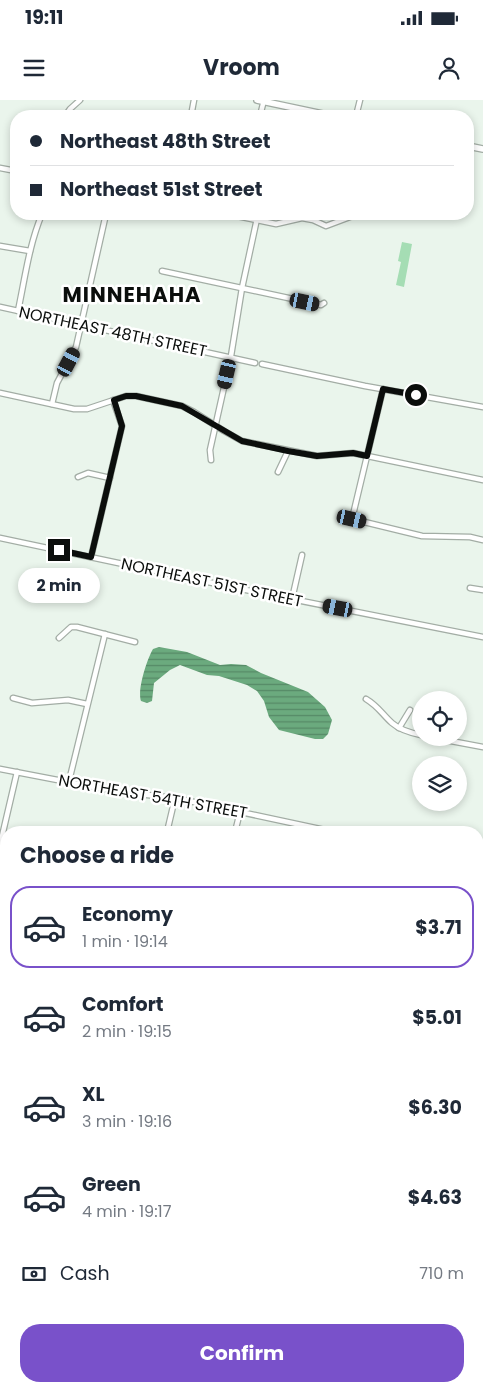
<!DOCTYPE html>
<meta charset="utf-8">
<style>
body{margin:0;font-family:Poppins,sans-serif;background:#f6f6f7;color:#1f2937;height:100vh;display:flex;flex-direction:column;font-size:19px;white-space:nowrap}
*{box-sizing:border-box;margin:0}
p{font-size:16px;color:#747a83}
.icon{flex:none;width:28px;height:28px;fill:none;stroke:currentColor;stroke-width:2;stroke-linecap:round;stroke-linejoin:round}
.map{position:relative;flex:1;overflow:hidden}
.details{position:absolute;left:0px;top:726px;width:484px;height:566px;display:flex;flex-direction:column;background:#fff;border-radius:20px 20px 0 0;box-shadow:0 2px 8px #0003}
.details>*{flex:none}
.banner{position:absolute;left:10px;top:10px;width:464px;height:110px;border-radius:20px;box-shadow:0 2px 8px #0003;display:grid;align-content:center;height:110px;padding:0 20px;background:#fff}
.fabs{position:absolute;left:412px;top:591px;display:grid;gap:10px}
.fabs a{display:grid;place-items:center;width:55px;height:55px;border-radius:50%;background:#fff;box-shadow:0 2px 8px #0003;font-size:25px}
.end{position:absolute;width:22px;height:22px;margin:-11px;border:6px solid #0b0e0c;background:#fff;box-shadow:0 0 0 2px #fff}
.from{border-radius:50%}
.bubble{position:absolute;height:35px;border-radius:18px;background:#fff;box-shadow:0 2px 8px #0003;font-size:16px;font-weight:700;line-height:35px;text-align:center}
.car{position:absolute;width:15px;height:30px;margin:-15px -8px;border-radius:6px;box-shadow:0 0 4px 1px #0007;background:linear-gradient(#222 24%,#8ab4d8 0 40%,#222 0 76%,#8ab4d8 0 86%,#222 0)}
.banner b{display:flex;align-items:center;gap:18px;height:48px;font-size:19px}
.banner b+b{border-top:1px solid #e0e1e3}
.banner i{width:12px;height:12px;background:#1f2937}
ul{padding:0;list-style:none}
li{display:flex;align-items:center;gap:15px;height:82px;margin:0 10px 8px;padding:0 10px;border:2px solid transparent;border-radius:20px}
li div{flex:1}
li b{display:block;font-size:19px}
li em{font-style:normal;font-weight:700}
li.on{border-color:#7951ca}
li>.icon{width:45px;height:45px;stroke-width:1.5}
h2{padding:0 20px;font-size:22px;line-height:60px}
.pay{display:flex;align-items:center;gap:12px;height:55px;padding:0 20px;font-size:19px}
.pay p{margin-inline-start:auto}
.cta{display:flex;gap:10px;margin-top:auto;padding:10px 20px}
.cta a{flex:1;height:58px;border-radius:20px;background:#7951ca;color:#fff;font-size:20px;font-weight:700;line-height:58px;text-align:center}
.status{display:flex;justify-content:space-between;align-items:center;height:35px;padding:0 25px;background:#fff;direction:ltr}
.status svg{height:14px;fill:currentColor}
header{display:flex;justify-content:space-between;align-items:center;height:65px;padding:0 20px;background:#fff;font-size:22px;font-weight:700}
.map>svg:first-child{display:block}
</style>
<div class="status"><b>19:11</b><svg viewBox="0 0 49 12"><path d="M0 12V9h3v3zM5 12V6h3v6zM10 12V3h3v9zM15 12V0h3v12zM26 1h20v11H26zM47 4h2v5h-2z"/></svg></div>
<header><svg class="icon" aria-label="menu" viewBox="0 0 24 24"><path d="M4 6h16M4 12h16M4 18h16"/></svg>Vroom<svg class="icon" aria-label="person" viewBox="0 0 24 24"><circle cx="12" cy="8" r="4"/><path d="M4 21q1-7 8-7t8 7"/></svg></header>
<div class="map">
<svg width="483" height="1292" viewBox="0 0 483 1292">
<defs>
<pattern id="water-rules" width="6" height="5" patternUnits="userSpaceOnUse" patternTransform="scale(1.25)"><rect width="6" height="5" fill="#6baa7e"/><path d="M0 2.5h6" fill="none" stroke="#568966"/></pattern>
</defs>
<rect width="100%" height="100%" fill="#eaf5ec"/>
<!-- green -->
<path fill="#a5ddb4" d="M402,142L412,144L404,187L396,185L401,162L398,161Z"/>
<!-- water -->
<path fill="url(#water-rules)" d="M159,547L187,552L220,565L231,564L246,565L261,573L308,592L325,607L332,620L328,634L323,639H315L279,630L269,617L264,601L257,591L247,585L219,576L207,575L180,565L170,570L154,583L152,601L147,603L141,601C137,590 147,559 153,549Z"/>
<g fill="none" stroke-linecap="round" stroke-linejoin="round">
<!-- minor casing -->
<g stroke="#a3ada5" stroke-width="7">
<g id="minor">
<path d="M65,16L70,9L80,0"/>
<path d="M191,16L194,0"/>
<path d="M260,16L264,0"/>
<path d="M356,16L360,0"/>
<path d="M0,68L16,71"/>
<path d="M227,114L276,124L302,118L313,120L326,126L358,114"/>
<path d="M0,146L30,151"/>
<path d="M162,171L321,205L324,203"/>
<path d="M0,207L255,263"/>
<path d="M18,211C25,178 29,145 42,114"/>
<path d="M262,264L365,286L483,307"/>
<path d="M383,289L352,419L422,436L470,437L483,440"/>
<path d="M0,293L74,309H87L126,296H136L182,306L194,312L224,331L242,341L317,356L353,353L483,380"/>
<path d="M52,304L57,283L76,247L106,114"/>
<path d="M211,360L210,350L231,256L242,188L258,114"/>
<path d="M278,372L288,351"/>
<path d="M78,377L88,373L110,378"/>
<path d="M0,438L241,489L483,537"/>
<path d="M91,457L122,326L113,300"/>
<path d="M470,488L483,490"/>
<path d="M292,499L302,455"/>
<path d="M59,538L71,527H77L135,542"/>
<path d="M13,598L32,603L68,600L87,604"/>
<path d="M366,599C378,606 382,614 392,623C400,630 411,633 421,635"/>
<path d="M399,628L410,610"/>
<path d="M435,638L483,647"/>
<path d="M0,669L120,692L175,698L334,732"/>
<path d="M69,681L105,534"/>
<path d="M167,732L175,698"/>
<path d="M235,732L240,712"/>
<path d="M0,745L17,672"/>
<path d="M0,761L6,762"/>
<path d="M478,764L483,765"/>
<path d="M478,953L483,930"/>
</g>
</g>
<!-- tertiary casing -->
<g stroke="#a3ada5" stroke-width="8">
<g id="tertiary">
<path d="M257,0L332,16"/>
<path d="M468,46L483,49"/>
<path d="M0,909L6,911"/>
<path d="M478,917L483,915"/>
<path d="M0,1057L6,1058"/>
<path d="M478,1156L483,1157"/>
</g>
</g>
<!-- secondary casing -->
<g stroke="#a3ada5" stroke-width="9">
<g id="secondary">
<path d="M0,1244L6,1246"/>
<path d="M224,1286L335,1292"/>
</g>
</g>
<!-- minor -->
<use href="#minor" stroke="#fff" stroke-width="4.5"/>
<!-- tertiary -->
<use href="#tertiary" stroke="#fff" stroke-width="5.5"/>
<!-- secondary -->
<use href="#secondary" stroke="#ebe6fc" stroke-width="6"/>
</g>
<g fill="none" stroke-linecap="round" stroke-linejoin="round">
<!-- route -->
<path stroke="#0b0e0c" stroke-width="6" d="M59,450L91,457L122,326L114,300L126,296H136L182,306L242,341L288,351L317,356L353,353L367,356L383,289L416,295"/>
</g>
<g text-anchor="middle" stroke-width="5" stroke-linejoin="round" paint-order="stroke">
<!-- street labels -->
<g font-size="16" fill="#0b0e0c" stroke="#fff">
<text transform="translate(113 231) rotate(12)" y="6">NORTHEAST 48TH STREET</text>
<text transform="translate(212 482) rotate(12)" y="6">NORTHEAST 51ST STREET</text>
<text transform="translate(153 696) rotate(10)" y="6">NORTHEAST 54TH STREET</text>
</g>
<!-- district labels -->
<g font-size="21" font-weight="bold" letter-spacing="1" fill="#0b0e0c" stroke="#fff">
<text x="132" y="202">MINNEHAHA</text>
</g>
</g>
</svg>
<div class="fabs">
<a><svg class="icon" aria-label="locate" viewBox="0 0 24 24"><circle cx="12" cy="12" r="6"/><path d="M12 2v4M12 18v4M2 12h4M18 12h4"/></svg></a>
<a><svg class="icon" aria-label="layers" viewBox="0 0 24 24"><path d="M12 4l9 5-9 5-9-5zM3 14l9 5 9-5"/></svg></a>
</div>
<i class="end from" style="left:416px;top:295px"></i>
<i class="end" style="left:59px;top:450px"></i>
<div class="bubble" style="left:18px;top:468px;width:82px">2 min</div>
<i class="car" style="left:305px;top:202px;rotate:102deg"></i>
<i class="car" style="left:69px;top:262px;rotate:28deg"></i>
<i class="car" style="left:227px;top:274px;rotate:193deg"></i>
<i class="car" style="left:352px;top:419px;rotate:103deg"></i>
<i class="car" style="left:338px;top:508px;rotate:281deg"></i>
<div class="banner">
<b><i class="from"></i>Northeast 48th Street</b>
<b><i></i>Northeast 51st Street</b>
</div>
<section class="details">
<h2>Choose a ride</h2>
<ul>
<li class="on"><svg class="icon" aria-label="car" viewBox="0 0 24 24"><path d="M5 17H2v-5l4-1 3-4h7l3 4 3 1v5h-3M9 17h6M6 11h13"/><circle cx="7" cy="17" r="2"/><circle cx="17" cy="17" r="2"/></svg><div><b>Economy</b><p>1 min · 19:14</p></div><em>$3.71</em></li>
<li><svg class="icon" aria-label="car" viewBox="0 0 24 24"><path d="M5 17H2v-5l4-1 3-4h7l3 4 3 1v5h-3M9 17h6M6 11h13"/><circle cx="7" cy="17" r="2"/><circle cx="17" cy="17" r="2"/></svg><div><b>Comfort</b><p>2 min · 19:15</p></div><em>$5.01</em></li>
<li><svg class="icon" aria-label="car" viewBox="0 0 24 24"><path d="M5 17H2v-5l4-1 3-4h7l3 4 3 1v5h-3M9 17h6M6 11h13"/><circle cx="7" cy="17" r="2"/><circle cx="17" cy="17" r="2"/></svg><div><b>XL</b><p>3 min · 19:16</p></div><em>$6.30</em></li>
<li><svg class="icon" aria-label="car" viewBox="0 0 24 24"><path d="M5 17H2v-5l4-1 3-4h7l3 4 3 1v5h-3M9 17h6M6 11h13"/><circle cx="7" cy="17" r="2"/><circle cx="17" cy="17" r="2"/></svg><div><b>Green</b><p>4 min · 19:17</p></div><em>$4.63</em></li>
</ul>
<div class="pay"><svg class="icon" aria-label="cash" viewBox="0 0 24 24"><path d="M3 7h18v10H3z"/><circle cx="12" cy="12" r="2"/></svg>Cash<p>710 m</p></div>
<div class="cta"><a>Confirm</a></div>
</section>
</div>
